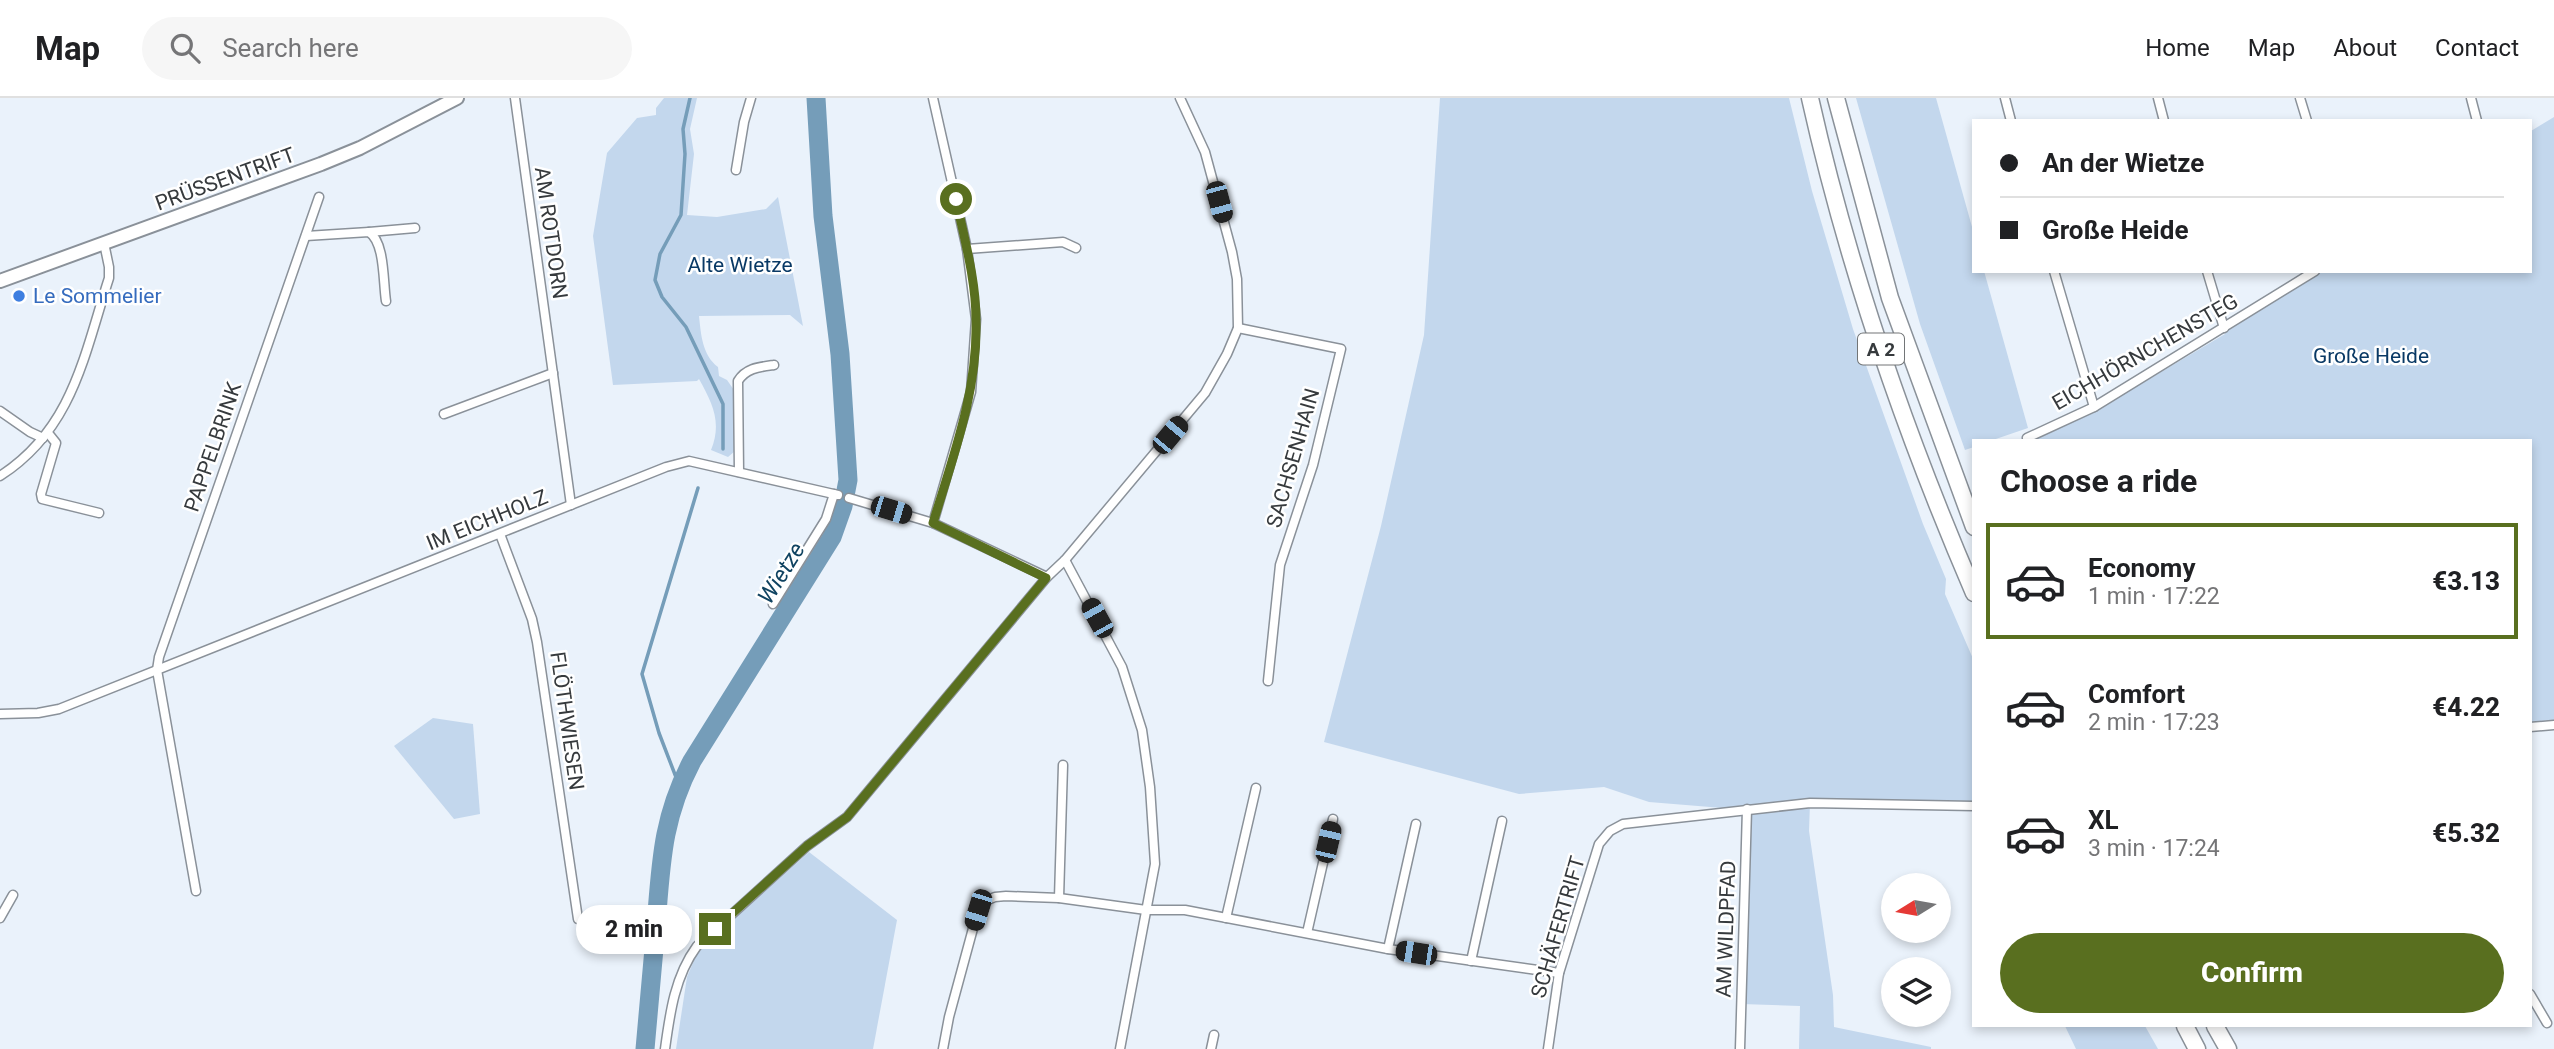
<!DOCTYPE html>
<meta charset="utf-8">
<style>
body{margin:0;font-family:Roboto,sans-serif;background:#f6f6f6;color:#202124;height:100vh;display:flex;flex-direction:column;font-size:26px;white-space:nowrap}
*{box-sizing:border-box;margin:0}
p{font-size:23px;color:#757577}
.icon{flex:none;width:38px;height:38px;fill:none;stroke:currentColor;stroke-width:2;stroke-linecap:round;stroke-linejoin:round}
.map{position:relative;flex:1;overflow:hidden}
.drawer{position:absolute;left:1972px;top:341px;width:560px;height:588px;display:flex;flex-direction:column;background:#fff;border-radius:0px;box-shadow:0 4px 10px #0003}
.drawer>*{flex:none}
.top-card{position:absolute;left:1972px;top:21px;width:560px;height:154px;border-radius:0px;box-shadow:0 4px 10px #0003;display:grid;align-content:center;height:154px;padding:0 28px;background:#fff}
.needle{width:46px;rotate:259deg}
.tools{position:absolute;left:1881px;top:775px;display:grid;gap:14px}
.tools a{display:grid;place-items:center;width:70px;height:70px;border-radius:50%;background:#fff;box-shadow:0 4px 10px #0003;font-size:35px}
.end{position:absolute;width:32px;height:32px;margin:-16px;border:9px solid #596f1f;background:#fff;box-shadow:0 0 0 4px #fff}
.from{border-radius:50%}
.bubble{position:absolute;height:49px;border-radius:24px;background:#fff;box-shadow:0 4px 10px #0003;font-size:23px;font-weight:800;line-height:49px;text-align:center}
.car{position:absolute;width:21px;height:42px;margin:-21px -10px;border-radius:9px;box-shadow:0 0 5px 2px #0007;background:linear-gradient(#222 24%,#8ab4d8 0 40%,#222 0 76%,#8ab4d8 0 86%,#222 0)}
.top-card b{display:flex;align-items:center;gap:24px;height:66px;font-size:26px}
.top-card b+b{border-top:2px solid #e0e0e0}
.top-card i{width:18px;height:18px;background:#202124}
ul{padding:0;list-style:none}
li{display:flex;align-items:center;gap:21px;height:116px;margin:0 14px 10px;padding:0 14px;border:4px solid transparent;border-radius:0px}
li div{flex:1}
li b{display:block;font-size:26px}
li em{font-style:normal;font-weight:800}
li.current{border-color:#596f1f}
li>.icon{width:63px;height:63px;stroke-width:1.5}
h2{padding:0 28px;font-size:32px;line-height:84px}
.button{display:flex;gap:14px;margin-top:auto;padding:14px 28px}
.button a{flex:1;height:80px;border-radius:42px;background:#596f1f;color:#fff;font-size:28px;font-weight:800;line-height:80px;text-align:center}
header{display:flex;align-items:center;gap:42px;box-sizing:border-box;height:98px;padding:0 35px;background:#fff;border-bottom:2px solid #e0e0e0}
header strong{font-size:33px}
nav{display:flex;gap:38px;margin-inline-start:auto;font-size:24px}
.search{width:490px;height:63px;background:#f6f6f6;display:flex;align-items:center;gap:18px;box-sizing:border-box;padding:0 24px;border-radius:38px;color:#757577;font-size:26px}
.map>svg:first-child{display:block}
</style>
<header>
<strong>Map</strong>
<div class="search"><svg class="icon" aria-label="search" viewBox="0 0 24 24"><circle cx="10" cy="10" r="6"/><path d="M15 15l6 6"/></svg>Search here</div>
<nav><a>Home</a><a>Map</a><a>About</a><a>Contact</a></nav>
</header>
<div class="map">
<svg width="2554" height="951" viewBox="0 0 2554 951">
<rect width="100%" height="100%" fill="#eaf2fb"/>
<!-- green -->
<g fill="#c3d7ed">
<path d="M664,0H697L690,31L694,56L687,117L717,119L766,111L778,99L803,228L790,217L699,218C701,236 702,257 718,269L719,278L727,282L734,292L735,353L728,359L711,352C722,325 713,306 699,281L697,283L613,287L593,138L607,55L637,20L656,17V10Z"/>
<path d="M1440,0H1789L1812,93L1853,231L1923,426L1946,481L1945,496L1974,563V708L1810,705L1809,733L1833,897L1834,929L1931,949V951H1799L1800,908L1741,906L1747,712L1649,704L1604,689L1519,696L1324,644L1381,428L1424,237Z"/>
<path d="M1856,0H1936L1974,136V173H1984L2028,330L1990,343H1974V349L1965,352L1920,226Z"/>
<path d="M2554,19V622L2531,624L2530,343H2033L2097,312L2225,236L2224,230L2315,173H2530L2531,33Z"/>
<path d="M433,620L473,626L480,716L454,721L394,648Z"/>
<path d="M809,754L897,822L873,951H676L687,879L698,853Z"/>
<path d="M2065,928H2145L2158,951H2076Z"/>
</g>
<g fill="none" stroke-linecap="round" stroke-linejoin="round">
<!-- stream -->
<g stroke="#759db9" stroke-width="3.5">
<path d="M690,0L683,31L685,56L681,117L660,156L655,182L662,199L686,229L723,306V351"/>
<path d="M679,687L659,635L642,576L698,390"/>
</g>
<!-- river -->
<path stroke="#759db9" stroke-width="19" d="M645,951C649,910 652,869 656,828C661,765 662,720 692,663L832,439L843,408L848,382L840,256L823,118L816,0"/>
<!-- street casing -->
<g stroke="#8a9199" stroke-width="11">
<g id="street">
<path d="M515,0L571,407"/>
<path d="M2005,0L2011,23"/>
<path d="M2158,0L2164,23"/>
<path d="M2300,0L2307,23"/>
<path d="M2471,0L2477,23"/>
<path d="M736,72L744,24L751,0"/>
<path d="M369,134L415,130"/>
<path d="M306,138L369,134C385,144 383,184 386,203"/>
<path d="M967,151L1063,144L1076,150"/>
<path d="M2054,173L2094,309"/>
<path d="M2207,173L2224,230"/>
<path d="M1238,230L1341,251L1313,367L1280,467L1268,583"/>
<path d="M0,313L30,334L43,340"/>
<path d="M444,316L553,275"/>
<path d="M48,335L56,345L41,396L42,401L99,415"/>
<path d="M2027,340L2094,309L2315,173"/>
<path d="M739,374L738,283C746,270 759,269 774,267"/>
<path d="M0,378C73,331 84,257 109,180V169L104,145"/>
<path d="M849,400L933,425L1047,479"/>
<path d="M933,425L971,294L976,221L967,151L933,0"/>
<path d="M500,436L532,521L537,544L578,821"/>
<path d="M1065,462L1122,569L1142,632L1150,689L1155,766L1120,951"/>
<path d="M773,506L826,421L834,396"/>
<path d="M0,616L38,615L59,611L666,369L689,363L838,397"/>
<path d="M2530,629L2554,627"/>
<path d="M196,793L157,572L159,559L319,99"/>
<path d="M1059,800L1063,667"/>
<path d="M0,820L13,797"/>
<path d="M1226,820L1256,690"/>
<path d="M1307,835L1333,721"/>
<path d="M1388,851L1416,726"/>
<path d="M1471,863L1502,723"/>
<path d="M2530,896L2547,925"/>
<path d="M665,951C670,914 675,878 697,848L807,748L847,719L1047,479L1065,462L1205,295L1227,256L1238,230L1237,181L1232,154L1205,54L1180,0"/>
<path d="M943,951L949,919L978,812L985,803L995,799L1006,798L1059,800L1146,812H1185L1388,851L1559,875"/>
<path d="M1211,951L1214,937"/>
<path d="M1548,951L1559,875L1599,746L1610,733L1623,726L1810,705L1974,708"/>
<path d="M1740,951L1747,711"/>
</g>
</g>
<!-- secondary casing -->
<g stroke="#8a9199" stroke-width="16">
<path id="secondary" d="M0,183L321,66L360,50L457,0"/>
</g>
<!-- highway casing -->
<g stroke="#8a9199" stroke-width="19">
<g id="highway">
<path d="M1810,0C1848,170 1905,335 1974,495"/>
<path d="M1836,0L1890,200L1974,429"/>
<path d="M2185,928L2197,951"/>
<path d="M2215,928L2228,951"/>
</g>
</g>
<!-- street -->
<use href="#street" stroke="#fff" stroke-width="8"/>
<!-- secondary -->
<use href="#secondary" stroke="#fff" stroke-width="12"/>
<!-- highway -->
<use href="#highway" stroke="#fff" stroke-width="16"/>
</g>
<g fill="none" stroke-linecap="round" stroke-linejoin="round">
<!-- route -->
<path stroke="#596f1f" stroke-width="9" d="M715,831L807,748L847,719L1046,480L933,425C953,359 978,293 976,222C976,181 964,140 956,101"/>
</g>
<!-- markers -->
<circle fill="#3f7fe0" stroke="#fff" stroke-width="2.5" cx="19" cy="198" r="7"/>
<g text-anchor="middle" stroke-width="5" stroke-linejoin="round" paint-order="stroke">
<!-- shield labels -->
<rect fill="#fff" stroke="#727577" stroke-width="2" x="1858" y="235.5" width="46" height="31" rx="5"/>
<g font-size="19" font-weight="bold" fill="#363a3d">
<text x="1881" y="258">A 2</text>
</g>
<!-- street labels -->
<g font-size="21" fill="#363a3d" stroke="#fff">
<text transform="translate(225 81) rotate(-20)" y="7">PRÜSSENTRIFT</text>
<text transform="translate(551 135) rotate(82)" y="7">AM ROTDORN</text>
<text transform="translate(2145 254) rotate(-30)" y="7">EICHHÖRNCHENSTEG</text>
<text transform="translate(213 349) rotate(-71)" y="7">PAPPELBRINK</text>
<text transform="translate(1293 360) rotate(-74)" y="7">SACHSENHAIN</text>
<text transform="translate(487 422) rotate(-22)" y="7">IM EICHHOLZ</text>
<text transform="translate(567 623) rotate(82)" y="7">FLÖTHWIESEN</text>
<text transform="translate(1558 829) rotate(-74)" y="7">SCHÄFERTRIFT</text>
<text transform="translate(1726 831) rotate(-88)" y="7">AM WILDPFAD</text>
</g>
<!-- park labels -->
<g font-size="21" fill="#093965" stroke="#fff">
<text x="740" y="174">Alte Wietze</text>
<text x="2371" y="265">Große Heide</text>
</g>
<!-- shop labels -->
<g font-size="21" fill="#366cbe" stroke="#fff" text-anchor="start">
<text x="33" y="205">Le Sommelier</text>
</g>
<!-- water labels -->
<g font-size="23" font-style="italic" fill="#104361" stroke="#fff">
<text transform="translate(781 475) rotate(-58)" y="8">Wietze</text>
</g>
</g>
</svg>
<div class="tools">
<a><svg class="needle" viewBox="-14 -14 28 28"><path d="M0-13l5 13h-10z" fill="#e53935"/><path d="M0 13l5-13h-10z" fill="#757577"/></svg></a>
<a><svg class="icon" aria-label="layers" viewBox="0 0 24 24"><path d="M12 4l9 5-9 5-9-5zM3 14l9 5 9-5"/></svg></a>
</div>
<i class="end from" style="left:956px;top:101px"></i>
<i class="end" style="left:715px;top:831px"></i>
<div class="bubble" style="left:576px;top:807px;width:116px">2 min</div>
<i class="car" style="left:1219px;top:104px;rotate:165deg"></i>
<i class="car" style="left:1170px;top:337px;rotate:40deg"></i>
<i class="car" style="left:891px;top:412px;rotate:107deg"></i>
<i class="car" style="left:1097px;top:520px;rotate:331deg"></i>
<i class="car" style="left:1328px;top:744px;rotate:13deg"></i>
<i class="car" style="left:978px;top:812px;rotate:197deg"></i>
<i class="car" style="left:1416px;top:855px;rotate:279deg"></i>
<div class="top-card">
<b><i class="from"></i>An der Wietze</b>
<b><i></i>Große Heide</b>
</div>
<section class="drawer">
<h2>Choose a ride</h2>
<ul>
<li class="current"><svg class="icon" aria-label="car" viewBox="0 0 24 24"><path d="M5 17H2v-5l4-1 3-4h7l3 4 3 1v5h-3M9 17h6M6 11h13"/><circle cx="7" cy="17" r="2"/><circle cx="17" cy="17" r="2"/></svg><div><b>Economy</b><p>1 min · 17:22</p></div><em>€3.13</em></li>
<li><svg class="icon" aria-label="car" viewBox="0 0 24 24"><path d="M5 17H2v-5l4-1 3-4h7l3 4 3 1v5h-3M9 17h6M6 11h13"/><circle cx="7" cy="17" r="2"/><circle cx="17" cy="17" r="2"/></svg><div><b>Comfort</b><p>2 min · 17:23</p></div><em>€4.22</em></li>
<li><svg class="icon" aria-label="car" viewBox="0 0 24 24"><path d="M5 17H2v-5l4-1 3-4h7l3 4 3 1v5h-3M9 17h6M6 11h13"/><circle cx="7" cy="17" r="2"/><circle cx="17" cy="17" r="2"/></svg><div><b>XL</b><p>3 min · 17:24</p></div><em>€5.32</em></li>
</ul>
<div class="button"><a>Confirm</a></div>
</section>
</div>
